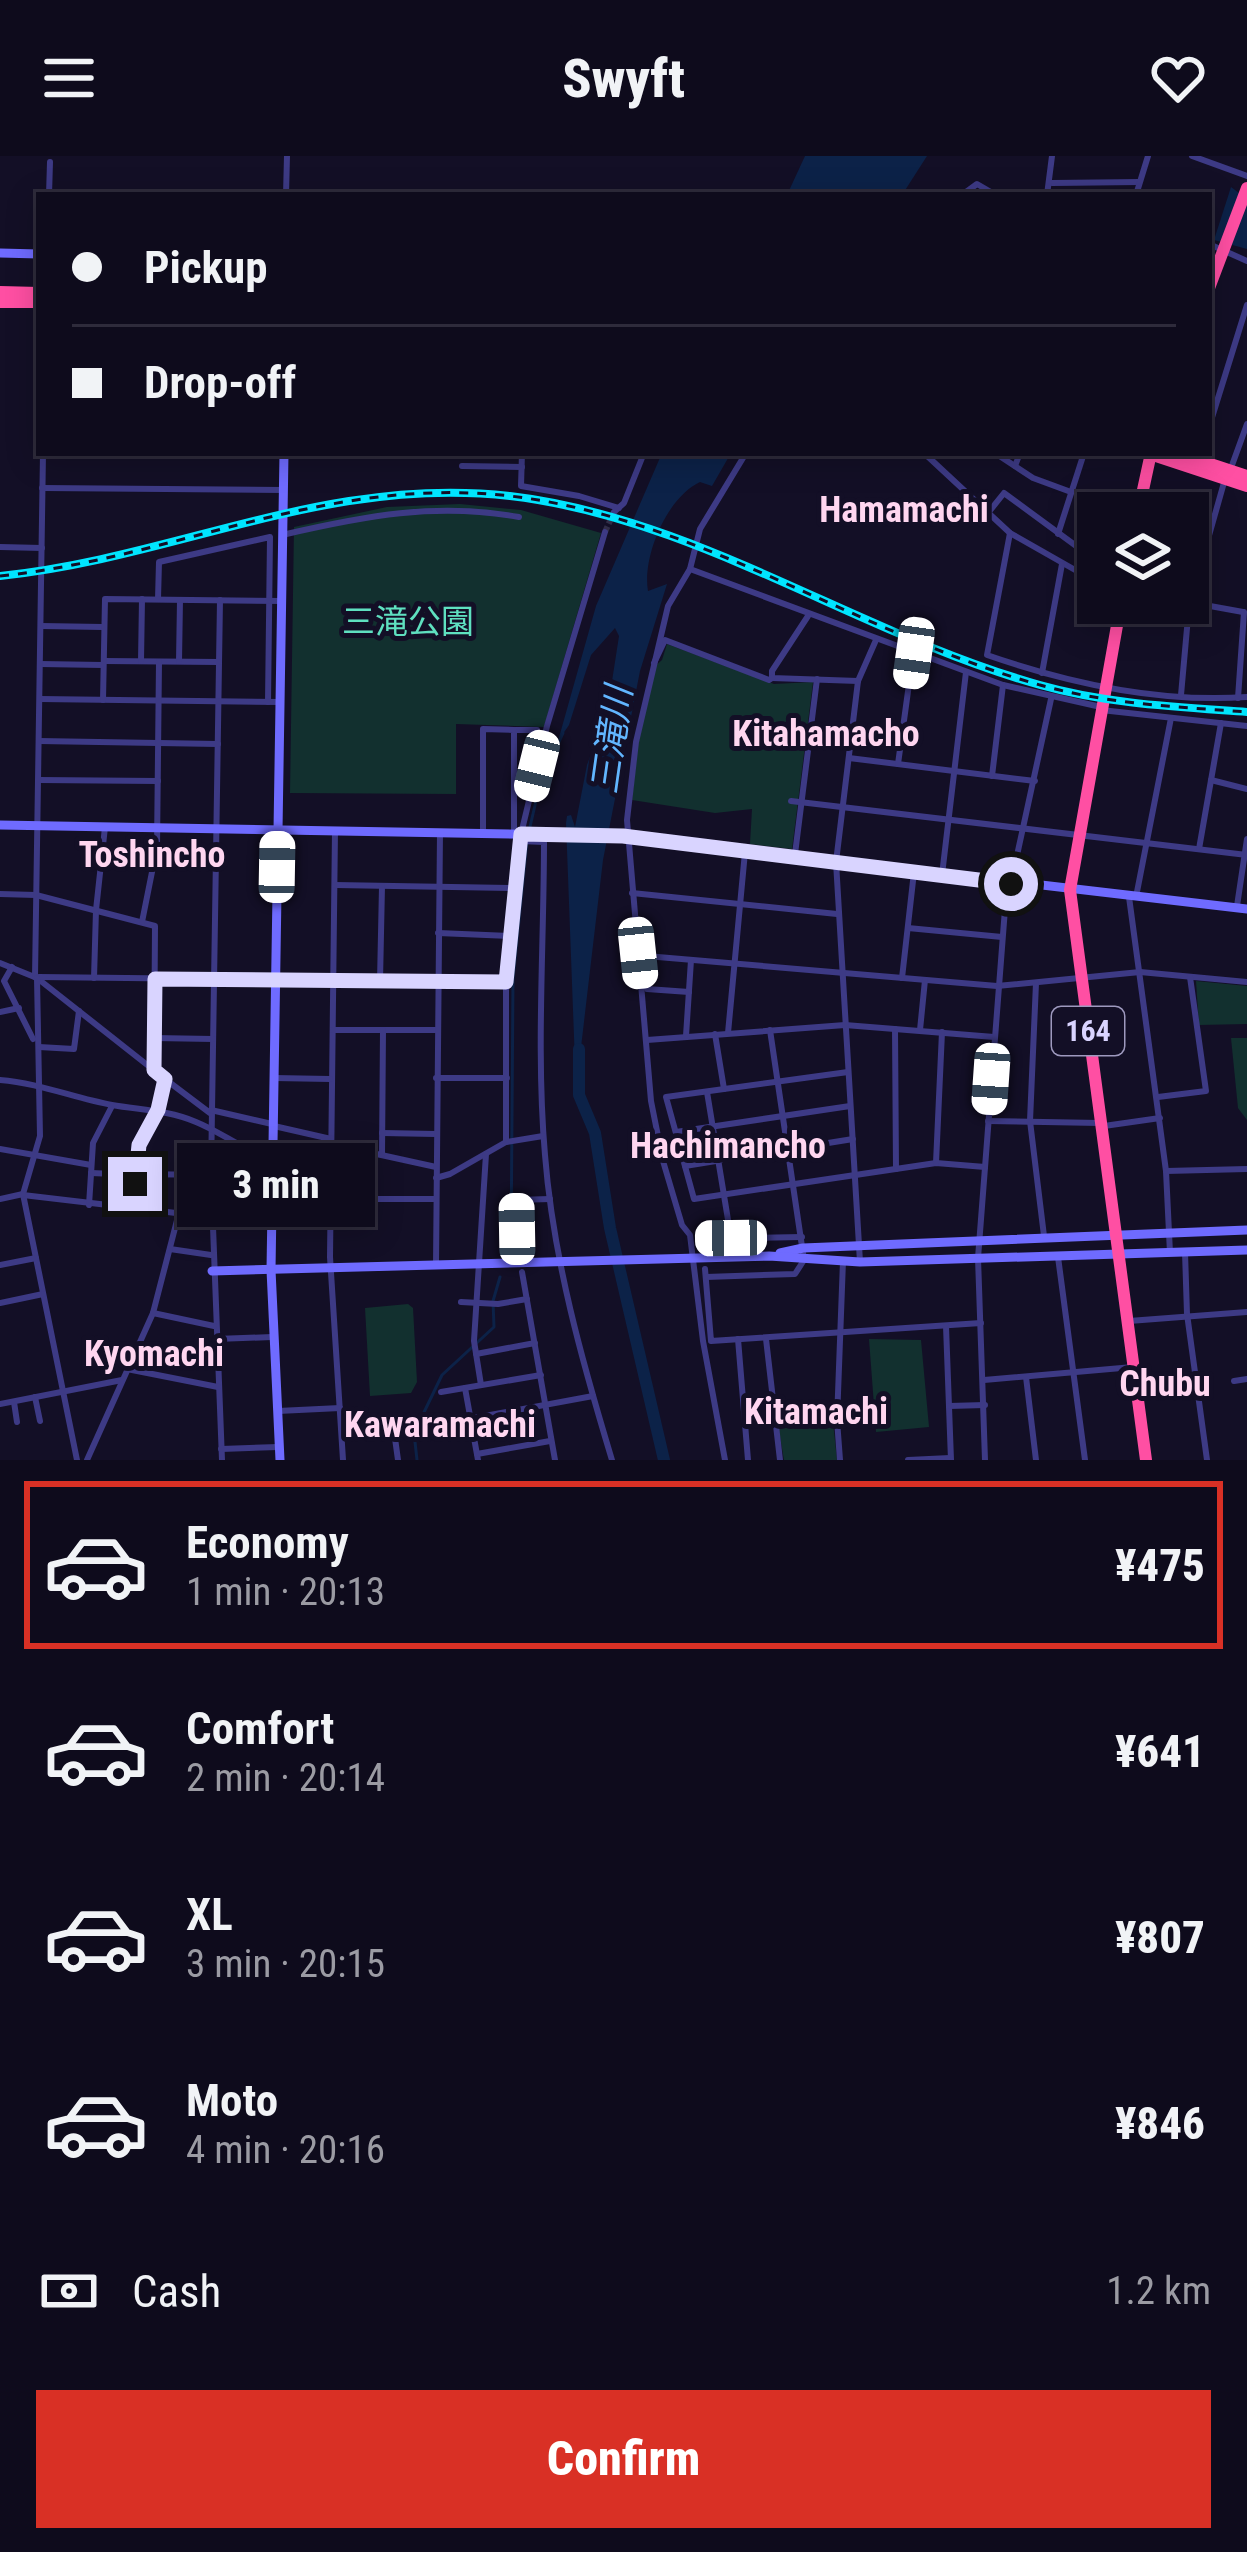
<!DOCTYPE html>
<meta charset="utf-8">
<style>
body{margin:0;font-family:"Roboto Condensed","Noto Sans JP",sans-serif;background:#1c1929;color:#f1f3f6;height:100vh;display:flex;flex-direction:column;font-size:45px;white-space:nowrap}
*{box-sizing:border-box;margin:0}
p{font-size:39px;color:#9b9ba3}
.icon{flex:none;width:66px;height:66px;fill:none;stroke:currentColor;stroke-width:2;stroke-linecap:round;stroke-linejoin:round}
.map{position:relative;height:1304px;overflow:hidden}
.panel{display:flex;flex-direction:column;background:#0e0b1c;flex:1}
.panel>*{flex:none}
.guide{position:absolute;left:36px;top:36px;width:1176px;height:264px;border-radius:0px;box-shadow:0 6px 30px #0003,0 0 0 3px #2e2b3b;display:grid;align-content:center;height:264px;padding:0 36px;background:#0e0b1c}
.fabs{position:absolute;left:1077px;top:336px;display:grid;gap:24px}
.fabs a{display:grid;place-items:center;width:132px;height:132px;border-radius:0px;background:#0e0b1c;box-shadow:0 6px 30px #0003,0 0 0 3px #2e2b3b;font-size:60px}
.end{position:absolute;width:54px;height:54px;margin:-27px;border:15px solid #d9d4ff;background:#111;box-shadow:0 0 0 6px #111}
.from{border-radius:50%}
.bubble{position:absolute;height:84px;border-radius:0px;background:#0e0b1c;box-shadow:0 6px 30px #0003,0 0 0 3px #2e2b3b;font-size:39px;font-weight:800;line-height:84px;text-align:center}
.car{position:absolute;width:36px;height:72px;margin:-36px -18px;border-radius:15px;box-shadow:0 0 9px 3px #0007;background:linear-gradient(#fff 24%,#345 0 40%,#fff 0 76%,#345 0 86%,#fff 0)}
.guide b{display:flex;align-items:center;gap:42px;height:114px;font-size:45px}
.guide b+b{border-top:3px solid #2e2b3b}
.guide i{width:30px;height:30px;background:#f1f3f6}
ul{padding:21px 0 0;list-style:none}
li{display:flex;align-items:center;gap:36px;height:168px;margin:0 24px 18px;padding:0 12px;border:6px solid transparent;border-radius:0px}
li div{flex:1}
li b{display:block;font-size:45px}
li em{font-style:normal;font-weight:800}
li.current{border-color:#d93025}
li>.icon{width:108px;height:108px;stroke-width:1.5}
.pay{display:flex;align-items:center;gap:30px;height:132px;padding:0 36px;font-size:45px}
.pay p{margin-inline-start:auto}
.cta{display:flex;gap:24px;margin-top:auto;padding:24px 36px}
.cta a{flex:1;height:138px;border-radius:0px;background:#d93025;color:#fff;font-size:48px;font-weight:800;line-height:138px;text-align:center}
header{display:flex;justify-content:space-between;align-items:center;height:156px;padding:0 36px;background:#0e0b1c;font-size:54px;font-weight:800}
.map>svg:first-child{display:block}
</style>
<header><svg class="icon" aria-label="menu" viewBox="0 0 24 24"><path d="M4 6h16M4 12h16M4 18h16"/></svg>Swyft<svg class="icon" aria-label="heart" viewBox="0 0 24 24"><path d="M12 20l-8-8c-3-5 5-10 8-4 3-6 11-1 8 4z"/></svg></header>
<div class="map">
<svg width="1247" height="1304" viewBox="0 0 1247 1304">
<rect width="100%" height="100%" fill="#130f26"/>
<!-- green -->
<g fill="#12302f">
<path d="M460,348L521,354L601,377L544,571L456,568V638L290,637L294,371L387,351Z"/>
<path d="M667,488L774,528L813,526L792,693L750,688L752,653L715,657L632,644L638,589L654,511L662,504Z"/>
<path d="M1196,825L1247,830V868L1199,869Z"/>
<path d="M1231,882H1247V964L1238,952Z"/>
<path d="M408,1148L413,1152L417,1226L411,1237L370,1240L365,1152Z"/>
<path d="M869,1183L921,1184L929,1271L876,1276Z"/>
<path d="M833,1266L837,1304H784L778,1269Z"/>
</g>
<!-- water -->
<g fill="#0c2248">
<path d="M805,0H927L902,39H787Z"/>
<path d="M1231,31L1247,43V93L1214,84Z"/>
<path d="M662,297H731L712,330L700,326C667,341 642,401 648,435L667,428L640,515L603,704L576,934L566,667L567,660L571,659L575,671L587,609L608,551L619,480L615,472L591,499L569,569L558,585L596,450Z"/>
</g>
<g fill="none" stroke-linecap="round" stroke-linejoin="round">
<!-- stream -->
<g stroke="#0c2248" stroke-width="3">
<path d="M529,675L540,628L563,577"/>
<path d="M511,1096L513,823L527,685"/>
<path d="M417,1304L414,1277L442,1219L494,1171L493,1145L500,1121"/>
</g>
<!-- river -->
<path stroke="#0c2248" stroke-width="12" d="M579,893V939L595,977L610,1072L664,1304"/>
<!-- street-tunnel -->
<path stroke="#312d47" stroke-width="6" stroke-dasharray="6 3" stroke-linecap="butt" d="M605,376L614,356"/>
<!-- street -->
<g stroke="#3d3a85" stroke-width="6">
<path d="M1192,0L1247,20"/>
<path d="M1052,27L1139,26"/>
<path d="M49,39L50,6"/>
<path d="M286,39L287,0"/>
<path d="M962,39L977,28L996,39"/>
<path d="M1047,39L1052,0"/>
<path d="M1136,39L1148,0"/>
<path d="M1209,88L1247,105"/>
<path d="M1209,271L1247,149"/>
<path d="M522,297L521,330L579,340L619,352"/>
<path d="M924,297L1010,377L1098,427"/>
<path d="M995,297L1033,322L1071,336"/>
<path d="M462,310L522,311"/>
<path d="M1015,310L1020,297"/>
<path d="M1231,312L1247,268"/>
<path d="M42,332L283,334"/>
<path d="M614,356L624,347L644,297"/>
<path d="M988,357L1004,337L1098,406"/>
<path d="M1010,377L987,499C1068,527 1160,547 1247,541"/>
<path d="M1058,378L1084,297"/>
<path d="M282,379C364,360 436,346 519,361"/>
<path d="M1188,386L1204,390"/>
<path d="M0,391L42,392"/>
<path d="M690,413L1003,529L1101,551"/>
<path d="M158,443L159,406L270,381L268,546"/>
<path d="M220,444L211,1019L222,1304"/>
<path d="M1188,446L1243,456"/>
<path d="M808,460L772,515V522L858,525"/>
<path d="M41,470L103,471"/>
<path d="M104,505L219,506"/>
<path d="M141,505L142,443"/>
<path d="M179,505L180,444"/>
<path d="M654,507L665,484L769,524L772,522"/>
<path d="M40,508L103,509"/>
<path d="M1042,517L1062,408"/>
<path d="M1181,539L1189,450L1225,323"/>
<path d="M1238,542L1244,456"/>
<path d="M40,543L280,546"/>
<path d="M103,544L105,443L282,445"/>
<path d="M1101,554L1247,570"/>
<path d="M514,574H537"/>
<path d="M39,585L218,588"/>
<path d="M849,602L1035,625"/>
<path d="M898,608L913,499"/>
<path d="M992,620L1003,529"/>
<path d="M39,624L158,625"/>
<path d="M1211,624L1247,633"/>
<path d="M791,645L1247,699"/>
<path d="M335,674L330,1101L343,1304"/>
<path d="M483,677V573L514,574V677"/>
<path d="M521,685L544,686C544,789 536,896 545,999C553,1102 582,1205 612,1304"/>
<path d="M1199,693L1221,567"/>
<path d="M795,698L817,523"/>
<path d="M942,719L966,516"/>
<path d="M1011,727L1051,543"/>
<path d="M335,729L517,732"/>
<path d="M632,737L837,758"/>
<path d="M0,738L36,739L155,770L154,914"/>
<path d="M1129,741L1166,1015L1170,1097"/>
<path d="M1136,741L1171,562"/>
<path d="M1237,750L1247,683"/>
<path d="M142,766L157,691L159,506"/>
<path d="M908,772L1002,781"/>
<path d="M438,777L511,780"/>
<path d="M646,800L997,830L1140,816L1247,826"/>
<path d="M0,807L37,822L165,923L158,954L139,989L131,1053"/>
<path d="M12,811L4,825L33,883"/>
<path d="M35,821L43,297"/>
<path d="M39,821L214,823"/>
<path d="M37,822L40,980L23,1038L77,1304"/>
<path d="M94,822L96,754L105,671"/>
<path d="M214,822L504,826"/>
<path d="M902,822L914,716"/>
<path d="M380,825L382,730"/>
<path d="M1036,827L1030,965L1044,1080"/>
<path d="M647,833L689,836"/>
<path d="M0,856L19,852"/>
<path d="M895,873L896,1013"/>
<path d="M333,874H436"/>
<path d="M920,874L925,824"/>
<path d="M728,877L745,696"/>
<path d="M715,878L724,933"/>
<path d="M686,880L691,804"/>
<path d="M154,882L213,883"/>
<path d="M647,884L845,869L994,881"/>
<path d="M39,891L74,893L79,855"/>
<path d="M848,916L666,941L694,1043L936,1007L985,1011"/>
<path d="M274,922L330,923"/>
<path d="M436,922H507"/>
<path d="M165,923L210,957"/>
<path d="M0,924C39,927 74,942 112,949C140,954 168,954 196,966C223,977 244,995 273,1003"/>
<path d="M707,936L731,1082"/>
<path d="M1158,941L1206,935L1190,821"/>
<path d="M211,954L272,968"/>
<path d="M988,965L1100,967"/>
<path d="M274,970L331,983"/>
<path d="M1104,970L1160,962"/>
<path d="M676,976L850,950"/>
<path d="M382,977L436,978"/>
<path d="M506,986L543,980"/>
<path d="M331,988L436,1011"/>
<path d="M0,993L91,1009"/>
<path d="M382,999L383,874"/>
<path d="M936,1007L942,876"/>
<path d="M685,1010L853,983"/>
<path d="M1166,1015L1247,1013"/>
<path d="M91,1017L138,1019"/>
<path d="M138,1018L211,1019"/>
<path d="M436,1022L450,1018L506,986V826L521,678L547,570L605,376"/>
<path d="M23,1039L210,1061"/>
<path d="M0,1043L23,1038"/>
<path d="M332,1043H436"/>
<path d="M272,1046L331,1045"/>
<path d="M89,1049L93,987L112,950"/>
<path d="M212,1062L272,1068"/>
<path d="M702,1089L701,1083L802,1081"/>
<path d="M170,1093L211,1099"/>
<path d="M1185,1096L1187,1158L1207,1304"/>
<path d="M1058,1101L1085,1304"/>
<path d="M517,1102L516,1044L550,1043"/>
<path d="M860,1106L836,706L858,525L876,484"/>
<path d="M0,1109L36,1102"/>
<path d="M436,1110L440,676"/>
<path d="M705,1113L711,1185L981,1167"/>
<path d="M522,1116L555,1304"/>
<path d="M706,1121L795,1118L804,1104L770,874"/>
<path d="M461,1146L498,1148L527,1143"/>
<path d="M0,1147L43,1138"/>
<path d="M153,1157L214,1170"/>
<path d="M1129,1165L1247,1156"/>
<path d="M946,1170L951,1304"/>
<path d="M216,1183L272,1181"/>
<path d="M738,1183L748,1304"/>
<path d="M766,1183L780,1304"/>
<path d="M476,1198L535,1187"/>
<path d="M127,1213L218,1231"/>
<path d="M1026,1221L1036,1304"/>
<path d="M984,1224L1133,1211"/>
<path d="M1234,1225L1247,1223"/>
<path d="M481,1229L474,1185L486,998"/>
<path d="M465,1232L478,1304"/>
<path d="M441,1236L541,1219"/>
<path d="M35,1241L40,1265"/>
<path d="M14,1246L17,1266"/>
<path d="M0,1248L122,1224"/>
<path d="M949,1250L985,1249"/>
<path d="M278,1255L340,1252"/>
<path d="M342,1275L409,1274L593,1240"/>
<path d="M394,1275L398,1304"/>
<path d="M221,1293L278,1291"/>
<path d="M477,1298L550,1285"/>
<path d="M87,1304L153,1157L189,1018"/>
<path d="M725,1304L703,1185L690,1079L682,1069L663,1005L651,945L627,664L636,586L668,450L690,413L700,373L746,297"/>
<path d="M840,1304L837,1264L843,1105"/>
<path d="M908,1304L950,1302"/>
<path d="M985,1304L978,1102L1007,727"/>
</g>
<!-- secondary -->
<g stroke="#6f6bff" stroke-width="9">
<path d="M0,97L39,98"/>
<path d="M0,669L623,680L1247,753"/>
<path d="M780,1097L803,1092L1247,1074"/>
<path d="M212,1115L769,1100L860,1106L1247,1094"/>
<path d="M280,1304L271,1114L284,297"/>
</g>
<!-- highway -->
<g stroke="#ff4fa3" stroke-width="12">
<path d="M1209,132L1247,32"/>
<path d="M0,136L39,137"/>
<path d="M0,146H39"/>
<path d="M1147,297L1247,330"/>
<path d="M1177,297L1247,320"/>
<path d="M1138,357L1151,297"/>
<path d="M1121,447L1070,734L1146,1304"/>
</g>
<!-- rail casing -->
<g stroke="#00e5ff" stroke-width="8">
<path id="rail" d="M0,420C176,402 326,319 510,340C698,362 860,479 1040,529C1107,548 1178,551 1247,556"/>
</g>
<!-- rail -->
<use href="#rail" stroke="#130f26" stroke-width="3" stroke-dasharray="9" stroke-linecap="butt"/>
</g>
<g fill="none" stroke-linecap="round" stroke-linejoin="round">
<!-- route -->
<path stroke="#d9d4ff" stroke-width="15" d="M135,1028L139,989L158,954L165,923L154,914L155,823L506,826L521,678L623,680L1011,728"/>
</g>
<g text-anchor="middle" stroke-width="10" stroke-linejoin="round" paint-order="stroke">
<!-- shield labels -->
<rect fill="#130f26" stroke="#9e99be" stroke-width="3" x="1052" y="851" width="72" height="48" rx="9"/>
<g font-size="30" font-weight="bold" fill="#d9d4ff">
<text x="1088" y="885">164</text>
</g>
<!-- park labels -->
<g font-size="33" fill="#5fe0c0" stroke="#130f26">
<text x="408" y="477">三滝公園</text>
</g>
<!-- neighbourhood labels -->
<g font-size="36" font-weight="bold" fill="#ffd6f0" stroke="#130f26">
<text x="904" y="366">Hamamachi</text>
<text x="826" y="590">Kitahamacho</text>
<text x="152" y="711">Toshincho</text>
<text x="728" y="1002">Hachimancho</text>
<text x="154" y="1210">Kyomachi</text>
<text x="1165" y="1240">Chubu</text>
<text x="816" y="1268">Kitamachi</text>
<text x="440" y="1281">Kawaramachi</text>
</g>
<!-- water labels -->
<g font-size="36" font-style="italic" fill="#62b6ff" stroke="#130f26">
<text transform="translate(611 584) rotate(-82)" y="13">三滝川</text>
</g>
</g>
</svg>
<div class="fabs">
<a><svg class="icon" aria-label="layers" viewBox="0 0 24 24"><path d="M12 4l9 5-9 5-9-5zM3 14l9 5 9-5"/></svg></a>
</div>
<i class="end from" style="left:1011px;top:728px"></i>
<i class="end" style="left:135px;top:1028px"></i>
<div class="bubble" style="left:177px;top:987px;width:198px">3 min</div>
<i class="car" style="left:914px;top:497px;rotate:188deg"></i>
<i class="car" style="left:537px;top:610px;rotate:194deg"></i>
<i class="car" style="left:277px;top:711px;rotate:1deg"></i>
<i class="car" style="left:638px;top:797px;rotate:174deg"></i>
<i class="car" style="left:991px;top:923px;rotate:184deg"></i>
<i class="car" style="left:517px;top:1073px;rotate:359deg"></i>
<i class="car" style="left:731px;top:1082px;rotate:269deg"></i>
<div class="guide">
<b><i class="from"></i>Pickup</b>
<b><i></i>Drop-off</b>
</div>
</div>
<section class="panel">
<ul>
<li class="current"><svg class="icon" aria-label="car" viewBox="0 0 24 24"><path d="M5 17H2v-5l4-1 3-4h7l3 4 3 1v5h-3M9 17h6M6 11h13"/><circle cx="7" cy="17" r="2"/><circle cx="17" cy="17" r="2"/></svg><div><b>Economy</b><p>1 min · 20:13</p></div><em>¥475</em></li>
<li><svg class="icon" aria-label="car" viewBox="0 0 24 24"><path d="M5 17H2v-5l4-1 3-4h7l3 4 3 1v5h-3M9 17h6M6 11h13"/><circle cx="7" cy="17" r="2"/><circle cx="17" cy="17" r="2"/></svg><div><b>Comfort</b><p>2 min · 20:14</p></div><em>¥641</em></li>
<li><svg class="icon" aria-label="car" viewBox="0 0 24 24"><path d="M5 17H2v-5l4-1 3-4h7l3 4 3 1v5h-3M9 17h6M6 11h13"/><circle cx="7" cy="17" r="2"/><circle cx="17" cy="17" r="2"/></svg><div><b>XL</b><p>3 min · 20:15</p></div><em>¥807</em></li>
<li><svg class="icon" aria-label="car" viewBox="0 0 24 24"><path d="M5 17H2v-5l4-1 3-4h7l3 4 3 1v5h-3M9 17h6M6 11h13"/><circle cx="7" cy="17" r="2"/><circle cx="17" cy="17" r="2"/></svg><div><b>Moto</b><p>4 min · 20:16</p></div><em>¥846</em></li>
</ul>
<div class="pay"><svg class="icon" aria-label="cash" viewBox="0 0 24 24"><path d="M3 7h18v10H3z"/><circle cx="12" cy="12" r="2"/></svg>Cash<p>1.2 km</p></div>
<div class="cta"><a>Confirm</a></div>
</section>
